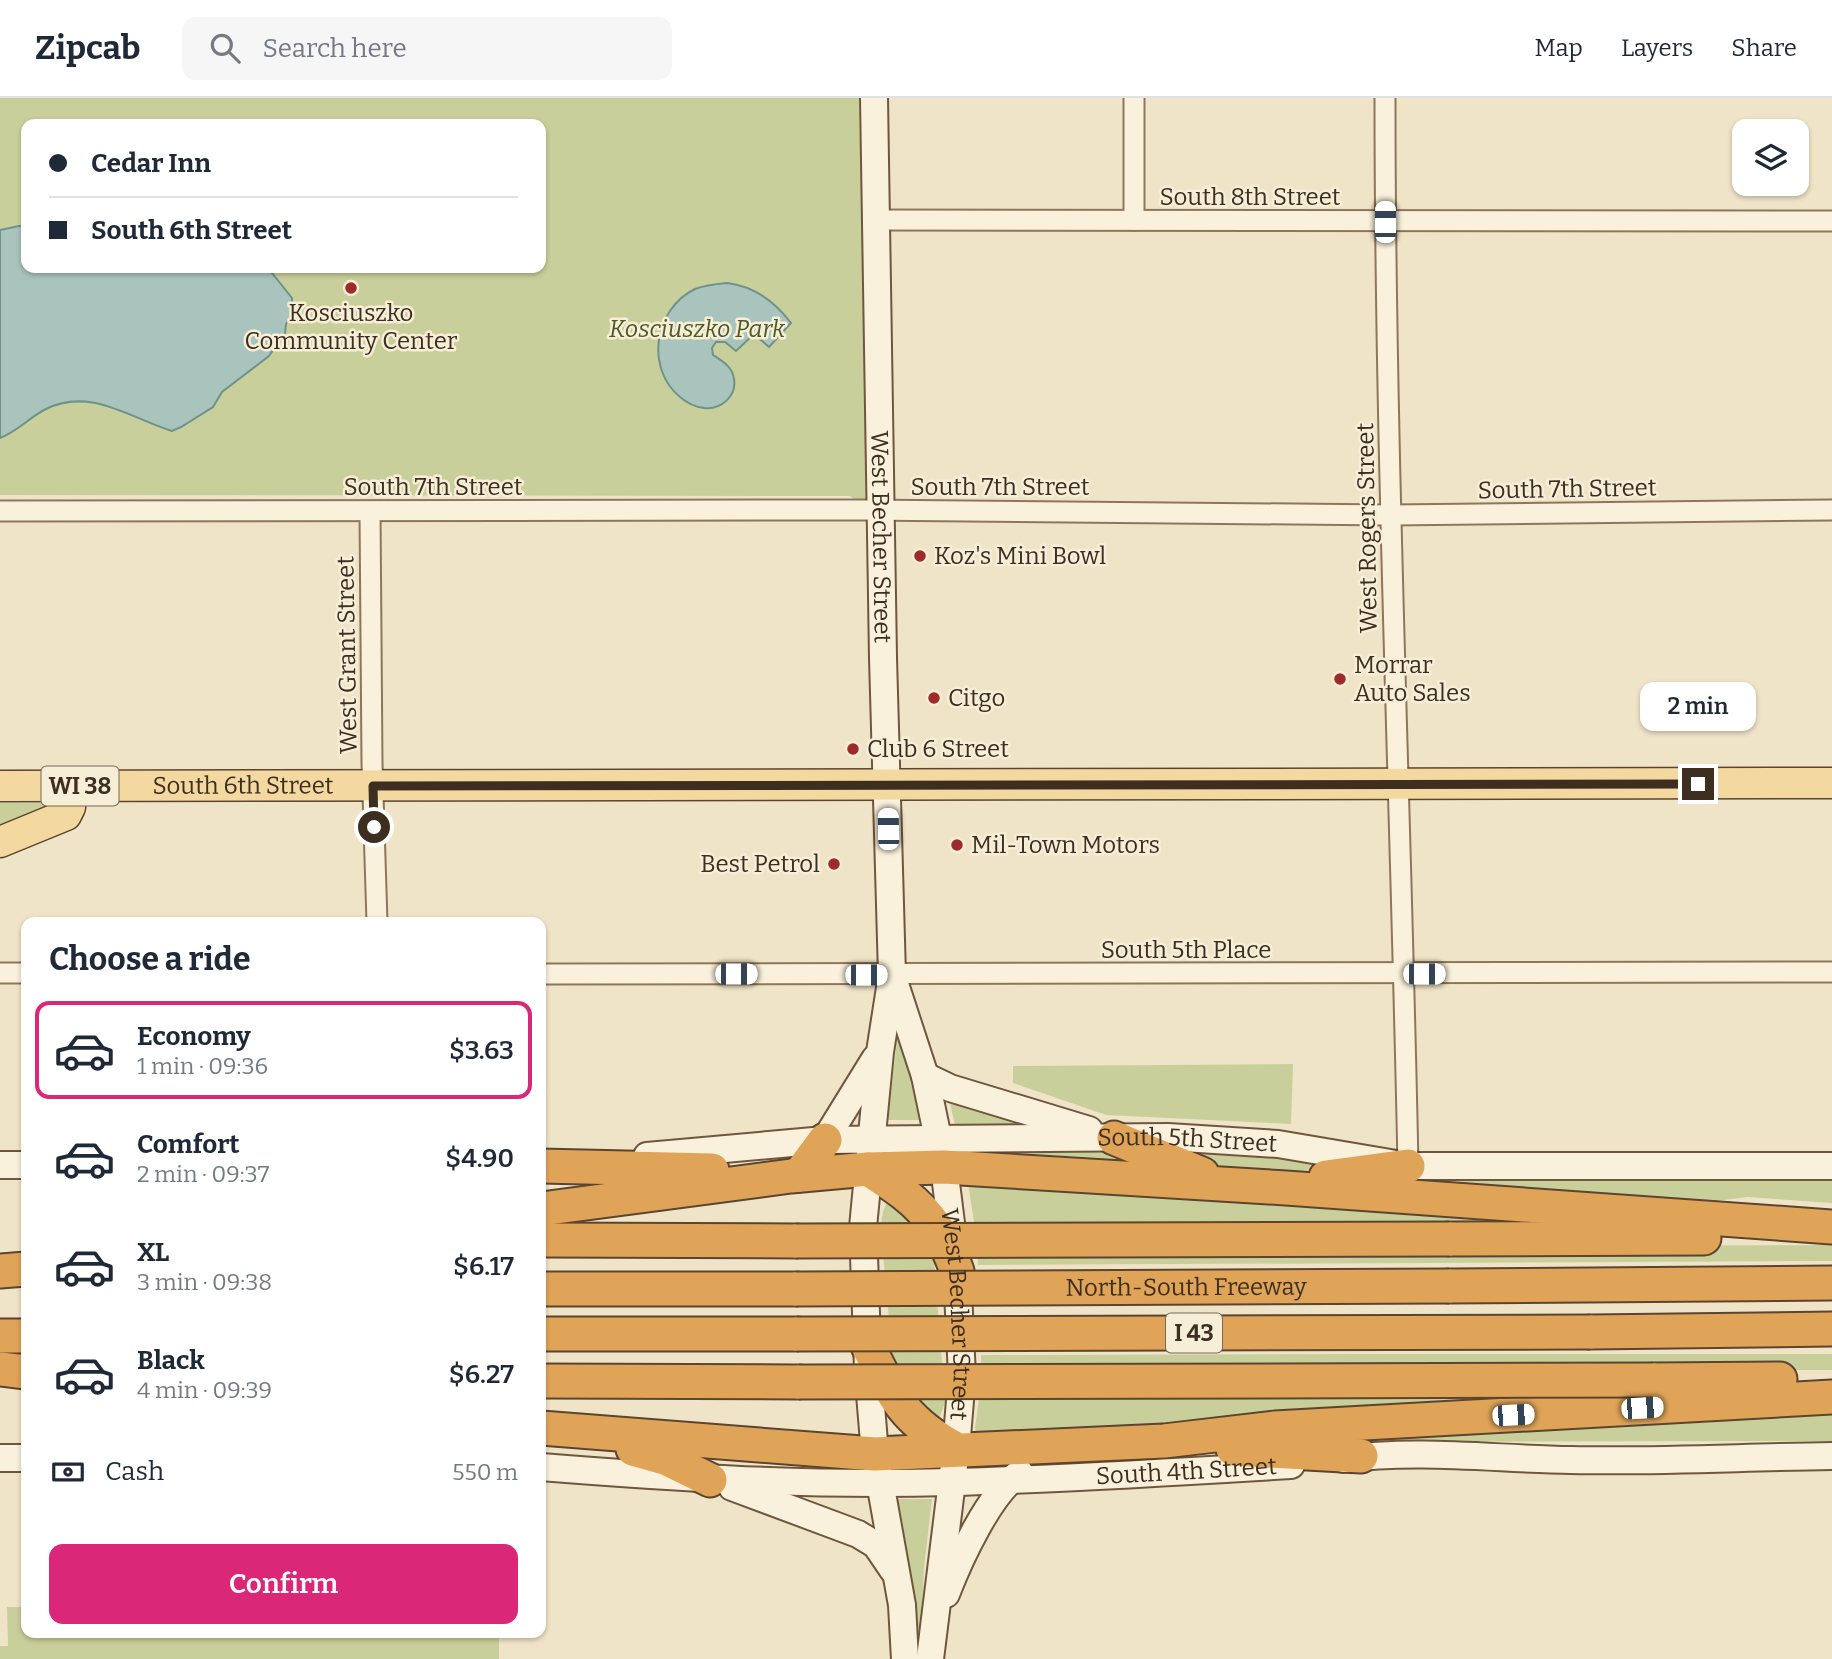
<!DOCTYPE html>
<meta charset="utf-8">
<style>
body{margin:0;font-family:Bitter,serif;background:#f6f6f7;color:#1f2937;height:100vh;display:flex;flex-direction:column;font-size:26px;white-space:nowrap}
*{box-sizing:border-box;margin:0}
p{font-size:23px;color:#747a83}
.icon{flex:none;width:38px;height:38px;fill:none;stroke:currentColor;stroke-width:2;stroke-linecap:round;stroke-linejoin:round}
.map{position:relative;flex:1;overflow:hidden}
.panel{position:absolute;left:21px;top:819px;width:525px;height:721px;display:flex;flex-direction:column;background:#fff;border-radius:14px;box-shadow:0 2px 5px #0004}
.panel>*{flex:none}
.hud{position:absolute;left:21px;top:21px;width:525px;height:154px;border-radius:14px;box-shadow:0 2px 5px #0004;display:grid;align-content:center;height:154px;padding:0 28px;background:#fff}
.tools{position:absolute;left:1732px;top:21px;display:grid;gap:14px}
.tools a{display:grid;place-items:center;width:77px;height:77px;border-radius:14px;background:#fff;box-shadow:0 2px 5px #0004;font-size:35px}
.end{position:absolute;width:32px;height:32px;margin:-16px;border:9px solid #3d2e20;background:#fff;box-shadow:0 0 0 4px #fff}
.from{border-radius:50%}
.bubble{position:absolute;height:49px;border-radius:14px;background:#fff;box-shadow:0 2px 5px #0004;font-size:23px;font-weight:600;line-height:49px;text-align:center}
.car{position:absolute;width:21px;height:42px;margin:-21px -10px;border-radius:9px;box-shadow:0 0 5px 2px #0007;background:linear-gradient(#fff 24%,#345 0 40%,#fff 0 76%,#345 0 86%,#fff 0)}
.hud b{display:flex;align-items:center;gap:24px;height:66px;font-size:26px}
.hud b+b{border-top:2px solid #e0e1e3}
.hud i{width:18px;height:18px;background:#1f2937}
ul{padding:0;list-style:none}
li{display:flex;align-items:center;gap:21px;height:98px;margin:0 14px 10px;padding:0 14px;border:4px solid transparent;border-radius:14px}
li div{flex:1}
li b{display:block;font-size:26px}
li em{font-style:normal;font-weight:600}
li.on{border-color:#db2777}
li>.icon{width:63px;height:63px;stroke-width:1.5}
h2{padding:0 28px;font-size:32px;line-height:84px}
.pay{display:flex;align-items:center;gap:18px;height:77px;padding:0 28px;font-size:26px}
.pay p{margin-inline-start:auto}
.cta{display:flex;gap:14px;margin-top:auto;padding:14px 28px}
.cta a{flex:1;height:80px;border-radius:14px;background:#db2777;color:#fff;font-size:28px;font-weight:600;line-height:80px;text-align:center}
header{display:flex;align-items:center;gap:42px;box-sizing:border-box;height:98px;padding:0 35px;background:#fff;border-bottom:2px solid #e0e1e3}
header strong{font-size:33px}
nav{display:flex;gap:38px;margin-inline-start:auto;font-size:24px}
.search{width:490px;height:63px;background:#f6f6f7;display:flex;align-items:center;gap:18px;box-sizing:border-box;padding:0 24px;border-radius:14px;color:#747a83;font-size:26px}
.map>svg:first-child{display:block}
</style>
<header>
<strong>Zipcab</strong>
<div class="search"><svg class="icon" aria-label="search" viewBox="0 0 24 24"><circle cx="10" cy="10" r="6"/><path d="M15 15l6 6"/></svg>Search here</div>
<nav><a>Map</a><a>Layers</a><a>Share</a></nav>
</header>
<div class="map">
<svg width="1832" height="1561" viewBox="0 0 1832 1561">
<rect width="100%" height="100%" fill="#f0e4c8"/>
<!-- green -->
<g fill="#c9cf9b" fill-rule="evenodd">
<path d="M0,0H859L861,86L866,91L867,154L862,158L866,376L871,381L869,398L865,401L855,402L850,398L0,397ZM26,26H541V170H26Z"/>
<path d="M0,705H55L58,707L0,735Z"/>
<path d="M899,925H901L919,1022H888Z"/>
<path d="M1293,966L1291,1026L1106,1017L1013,985V968Z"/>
<path d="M949,1001L1018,1024L1014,1027H955Z"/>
<path d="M962,1050H1106L1172,1069L962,1057Z"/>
<path d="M1219,1051L1322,1065L1324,1070L1268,1078L1253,1077L1176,1055Z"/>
<path d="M1832,1077V1105L1748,1099L1660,1110L1335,1083Z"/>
<path d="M967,1079L1598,1125L975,1130Z"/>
<path d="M891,1097L905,1109L934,1160L945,1305L938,1323L929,1320L893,1266L881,1133C881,1119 883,1109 891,1097Z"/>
<path d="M1832,1147V1163L978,1167L977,1150Z"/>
<path d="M1359,1256H1832V1272H981V1257Z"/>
<path d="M980,1292H1588V1303L977,1337L975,1330Z"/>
<path d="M1832,1307V1343L1275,1344Z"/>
<path d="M1092,1356L1191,1357V1361L1048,1368Z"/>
<path d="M897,1401H932L924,1470L921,1532H919Z"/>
<path d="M7,1509H26V1535H499V1561H0V1548H8Z"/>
</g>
<!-- water -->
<g fill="#a9c4bc" stroke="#6f938a" stroke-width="2">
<path d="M19,128H26V170H268L292,200V217L286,226L285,235L269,258L222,294L213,309L181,329L172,333C130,320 90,289 46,311C28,320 20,332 0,340V132Z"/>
<path d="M727,185C753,188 775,204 791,225L769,249L754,236L736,253L725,244H716L712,250L713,257C722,263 733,269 734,281C737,298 721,312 704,310C695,309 687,305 680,299C645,270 654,211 695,191C705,187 716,186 727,185Z"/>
</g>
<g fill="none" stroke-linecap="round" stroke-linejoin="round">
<!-- street casing -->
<g stroke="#8d765c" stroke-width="23">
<g id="street">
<path d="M1385,0C1385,356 1401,712 1408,1068"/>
<path d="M877,122L1832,123"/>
<path d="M1134,122V0"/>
<path d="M0,413L863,412L1390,417L1832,412"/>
<path d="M370,414L372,665L377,824"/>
<path d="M0,875H26"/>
<path d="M541,876L1832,874"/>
</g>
</g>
<!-- secondary casing -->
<g stroke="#6f573f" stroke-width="30">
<g id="secondary">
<path id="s1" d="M874,0L883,560L892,877L880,954L863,1129L868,1272L875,1356L902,1507L905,1561"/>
<path id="s2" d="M894,883L925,978L944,1069L957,1173L962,1278L956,1351L930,1561"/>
<path d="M925,978L950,990L1089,1032"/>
<path d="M825,1042L875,961"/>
<path id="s3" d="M647,1058L825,1042L1168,1039L1278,1046L1408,1068H1832"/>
<path d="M0,1067H26"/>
<path d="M0,1360H26"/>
<path d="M1343,1361C1418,1351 1496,1361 1571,1362C1658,1364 1745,1359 1832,1358"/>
<path id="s4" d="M541,1369C677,1380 814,1388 950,1384C1064,1381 1177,1374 1291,1367"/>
<path d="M732,1389L858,1436L876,1447L893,1472"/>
<path d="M946,1496C959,1462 990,1394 1020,1375"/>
</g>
</g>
<!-- primary casing -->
<g stroke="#5b4430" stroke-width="33">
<g id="primary">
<path id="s5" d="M0,688L1832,685"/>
<path d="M0,744L66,717L70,709L72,688"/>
</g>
</g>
<!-- highway casing -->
<g stroke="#5b4430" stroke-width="37">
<g id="highway">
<path d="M1114,1040L1202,1076"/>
<path d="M541,1068L712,1072"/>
<path d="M868,1071C893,1087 918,1103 935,1128C945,1141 951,1158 957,1173"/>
<path d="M799,1077L825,1042"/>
<path d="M1326,1079L1408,1068"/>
<path d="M541,1111L791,1078L868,1071L944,1069L1286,1090L1832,1129"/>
<path d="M1449,1141L1704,1140"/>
<path d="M541,1142L796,1143"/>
<path d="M0,1173L26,1171"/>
<path d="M1449,1188L1832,1185"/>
<path d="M541,1191H796"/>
<path d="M1590,1234L1832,1231"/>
<path d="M541,1236H797"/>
<path d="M0,1238H26"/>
<path d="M868,1248C893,1298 904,1323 956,1351"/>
<path d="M0,1271L26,1274"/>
<path d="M1653,1282L1780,1281"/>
<path d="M541,1283L799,1284"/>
<path d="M541,1330L875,1356L1164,1343L1275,1330L1832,1299"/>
<path d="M633,1351L665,1360L710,1382"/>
<path d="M1233,1351L1361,1358"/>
</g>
</g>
<!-- street -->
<use href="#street" stroke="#faf1dc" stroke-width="19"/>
<!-- secondary -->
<use href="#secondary" stroke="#faf1dc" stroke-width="26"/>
<!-- primary -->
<use href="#primary" stroke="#f3d9a0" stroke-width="30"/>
<!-- highway -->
<use href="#highway" stroke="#e0a458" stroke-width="33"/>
<!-- highway-bridge casing -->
<g stroke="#5b4430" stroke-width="37" stroke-linecap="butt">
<g id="highway-bridge">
<path d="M796,1143L1449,1141"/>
<path id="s6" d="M796,1191L1449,1188"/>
<path d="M797,1236L1590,1234"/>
<path d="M799,1284L1653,1282"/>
</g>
</g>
<!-- highway-bridge -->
<use href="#highway-bridge" stroke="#e0a458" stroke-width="33"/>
</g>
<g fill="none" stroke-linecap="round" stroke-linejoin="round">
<!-- route -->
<path stroke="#3d2e20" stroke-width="9" d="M374,729L373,688L1698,686"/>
</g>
<!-- markers -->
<g fill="#9e2a2b" stroke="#f7eed8" stroke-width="2.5">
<circle cx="351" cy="190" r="7"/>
<circle cx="920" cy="458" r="7"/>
<circle cx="1340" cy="581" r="7"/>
<circle cx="934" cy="600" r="7"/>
<circle cx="853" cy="651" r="7"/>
<circle cx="957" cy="747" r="7"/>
<circle cx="834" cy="766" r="7"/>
</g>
<g text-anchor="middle" stroke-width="5" stroke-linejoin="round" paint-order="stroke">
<!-- shield labels -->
<g fill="#f7eed8" stroke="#756857" stroke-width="2">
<rect x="41.5" y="668.5" width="77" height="39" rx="5"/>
<rect x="1166" y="1215.5" width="56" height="39" rx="5"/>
</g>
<g font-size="23" font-weight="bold" fill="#3d2e20">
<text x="80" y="696">WI 38</text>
<text x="1194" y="1243">I 43</text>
</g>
<!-- street labels -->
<g font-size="24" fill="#3d2e20" stroke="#f7eed8">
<text x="1250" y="107">South 8th Street</text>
<text x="433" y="397">South 7th Street</text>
<text x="1000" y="397">South 7th Street</text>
<text transform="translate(1567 391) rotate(-1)" y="8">South 7th Street</text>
<text transform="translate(1367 430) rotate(-91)" y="8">West Rogers Street</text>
<text dy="8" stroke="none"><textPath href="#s1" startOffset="439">West Becher Street</textPath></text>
<text transform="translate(347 557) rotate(-91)" y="8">West Grant Street</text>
<text dy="8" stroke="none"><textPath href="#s5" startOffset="243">South 6th Street</textPath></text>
<text x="1186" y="860">South 5th Place</text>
<text dy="8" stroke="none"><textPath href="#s3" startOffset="541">South 5th Street</textPath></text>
<text dy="8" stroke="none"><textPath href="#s6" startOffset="390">North-South Freeway</textPath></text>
<text dy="8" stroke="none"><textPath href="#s2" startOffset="341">West Becher Street</textPath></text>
<text dy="8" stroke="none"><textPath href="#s4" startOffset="646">South 4th Street</textPath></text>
</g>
<!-- poi labels -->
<g font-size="24" fill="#3d2e20" stroke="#f7eed8" text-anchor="start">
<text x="351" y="223" text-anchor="middle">Kosciuszko<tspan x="351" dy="28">Community Center</tspan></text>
<text x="934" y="466">Koz's Mini Bowl</text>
<text x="1354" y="575">Morrar<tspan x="1354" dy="28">Auto Sales</tspan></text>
<text x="948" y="608">Citgo</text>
<text x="867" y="659">Club 6 Street</text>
<text x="971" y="755">Mil-Town Motors</text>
<text x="820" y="774" text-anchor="end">Best Petrol</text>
</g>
<!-- park labels -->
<g font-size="24" font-style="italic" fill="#4d5a26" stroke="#f7eed8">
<text x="697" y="239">Kosciuszko Park</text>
</g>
</g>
</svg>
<div class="tools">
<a><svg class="icon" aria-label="layers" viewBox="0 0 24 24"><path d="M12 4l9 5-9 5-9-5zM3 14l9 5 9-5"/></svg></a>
</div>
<i class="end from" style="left:374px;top:729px"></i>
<i class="end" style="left:1698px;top:686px"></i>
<div class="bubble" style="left:1640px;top:584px;width:116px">2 min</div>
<i class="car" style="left:1385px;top:124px;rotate:0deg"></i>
<i class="car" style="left:888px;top:731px;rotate:359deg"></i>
<i class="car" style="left:736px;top:876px;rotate:90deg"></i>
<i class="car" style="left:1424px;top:876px;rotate:90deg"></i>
<i class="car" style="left:866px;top:877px;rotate:90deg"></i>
<i class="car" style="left:1642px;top:1310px;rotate:86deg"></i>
<i class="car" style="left:1513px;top:1317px;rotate:87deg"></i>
<div class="hud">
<b><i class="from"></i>Cedar Inn</b>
<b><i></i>South 6th Street</b>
</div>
<section class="panel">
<h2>Choose a ride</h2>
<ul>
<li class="on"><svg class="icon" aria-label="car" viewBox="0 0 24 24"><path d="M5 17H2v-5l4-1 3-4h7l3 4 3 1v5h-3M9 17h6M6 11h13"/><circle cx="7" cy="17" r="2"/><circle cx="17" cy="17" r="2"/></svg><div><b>Economy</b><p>1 min · 09:36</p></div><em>$3.63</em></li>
<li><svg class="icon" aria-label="car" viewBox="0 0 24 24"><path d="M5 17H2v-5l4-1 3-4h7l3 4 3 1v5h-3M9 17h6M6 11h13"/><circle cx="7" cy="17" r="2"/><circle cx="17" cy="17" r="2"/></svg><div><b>Comfort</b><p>2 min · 09:37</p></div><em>$4.90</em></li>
<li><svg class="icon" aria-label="car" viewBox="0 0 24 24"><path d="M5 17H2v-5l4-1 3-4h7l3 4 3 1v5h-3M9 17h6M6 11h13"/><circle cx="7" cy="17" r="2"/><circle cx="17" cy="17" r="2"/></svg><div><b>XL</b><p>3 min · 09:38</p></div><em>$6.17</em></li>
<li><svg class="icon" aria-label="car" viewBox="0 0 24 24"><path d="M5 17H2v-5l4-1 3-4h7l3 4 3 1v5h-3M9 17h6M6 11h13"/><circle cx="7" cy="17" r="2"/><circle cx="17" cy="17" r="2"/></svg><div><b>Black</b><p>4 min · 09:39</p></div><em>$6.27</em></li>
</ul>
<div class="pay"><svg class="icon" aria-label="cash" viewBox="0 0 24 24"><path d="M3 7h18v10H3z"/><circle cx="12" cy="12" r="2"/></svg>Cash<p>550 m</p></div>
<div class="cta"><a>Confirm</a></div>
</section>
</div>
